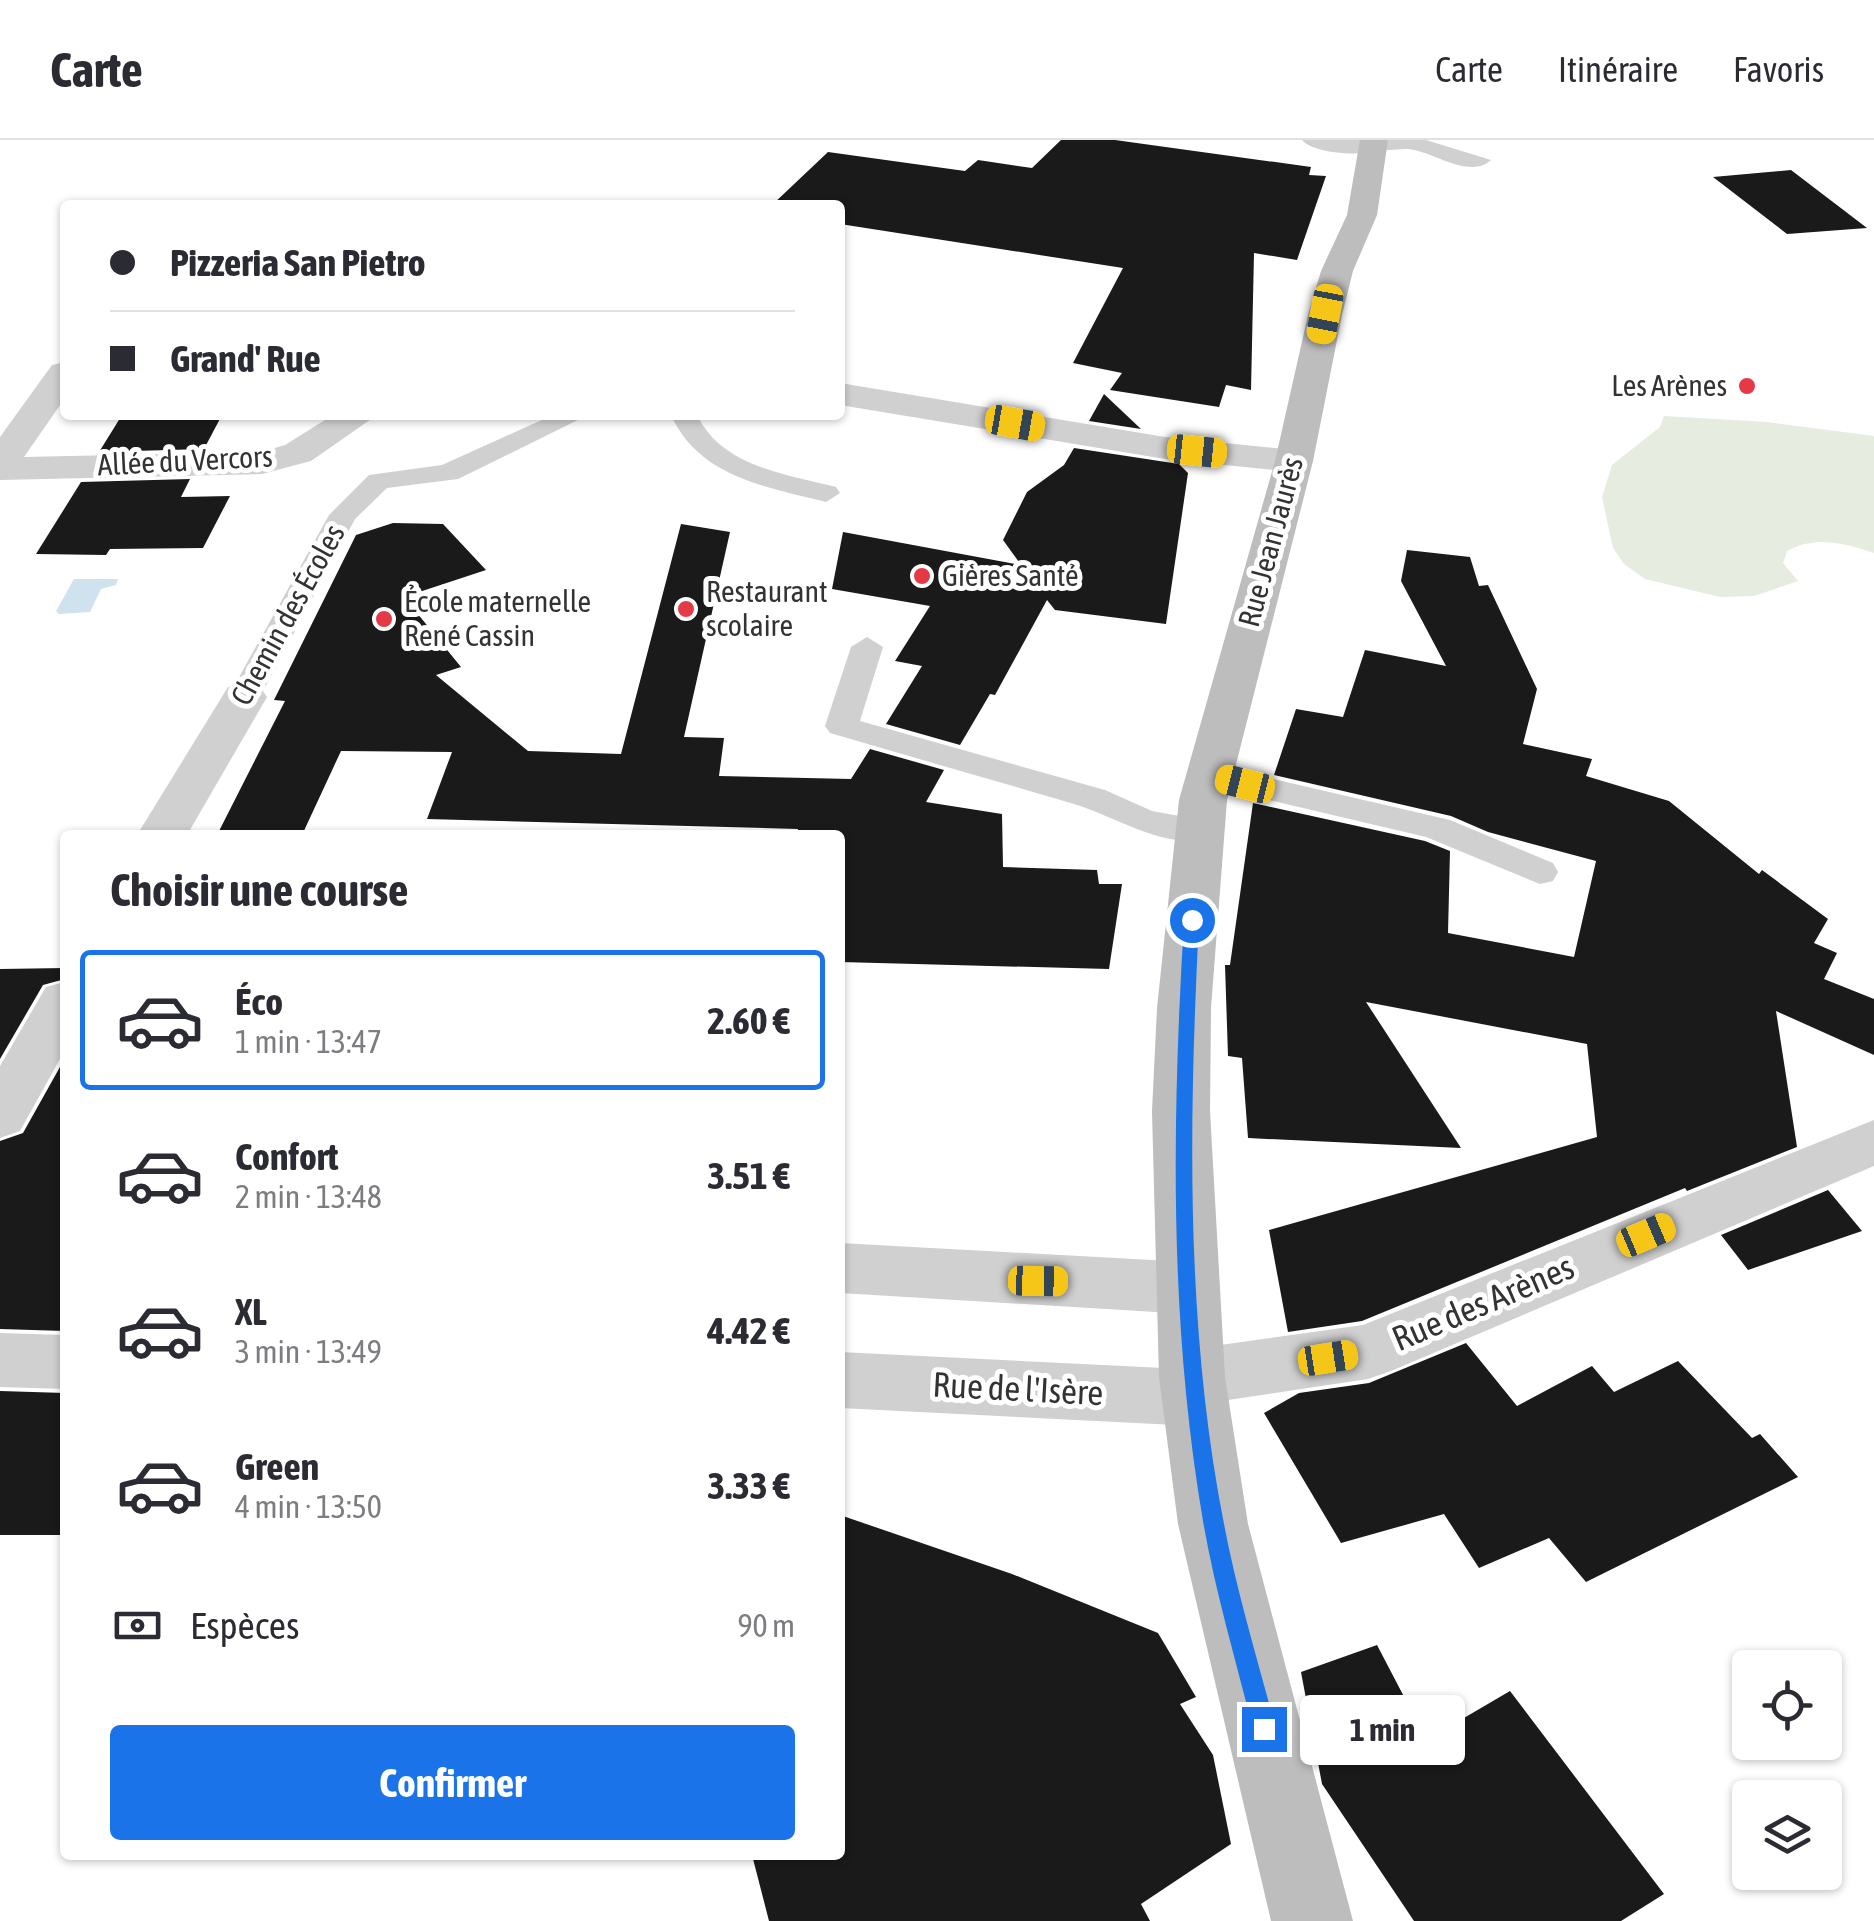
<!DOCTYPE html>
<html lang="fr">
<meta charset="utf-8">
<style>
body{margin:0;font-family:"Asap Condensed",sans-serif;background:#f7f7f7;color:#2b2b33;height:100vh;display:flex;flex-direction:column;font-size:38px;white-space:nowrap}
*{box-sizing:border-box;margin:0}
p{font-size:32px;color:#7c7c81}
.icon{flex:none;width:55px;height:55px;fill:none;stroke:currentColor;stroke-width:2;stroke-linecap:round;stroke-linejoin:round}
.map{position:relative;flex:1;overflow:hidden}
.drawer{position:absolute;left:60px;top:690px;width:785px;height:1030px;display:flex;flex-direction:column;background:#fff;border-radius:10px;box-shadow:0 2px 8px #0004}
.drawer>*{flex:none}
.top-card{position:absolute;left:60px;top:60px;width:785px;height:220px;border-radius:10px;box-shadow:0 2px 8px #0004;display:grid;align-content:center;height:220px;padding:0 50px;background:#fff}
.buttons{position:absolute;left:1732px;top:1510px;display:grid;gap:20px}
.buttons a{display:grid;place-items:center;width:110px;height:110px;border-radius:10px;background:#fff;box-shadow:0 2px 8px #0004;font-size:50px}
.end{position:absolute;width:45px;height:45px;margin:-22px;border:12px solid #1a73e8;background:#fff;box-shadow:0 0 0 5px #fff}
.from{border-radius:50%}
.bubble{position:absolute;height:70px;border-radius:10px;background:#fff;box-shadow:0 2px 8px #0004;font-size:32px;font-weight:700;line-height:70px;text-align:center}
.car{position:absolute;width:30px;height:60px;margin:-30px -15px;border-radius:12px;box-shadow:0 0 8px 2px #0007;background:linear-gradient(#f5c518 24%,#345 0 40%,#f5c518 0 76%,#345 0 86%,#f5c518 0)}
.top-card b{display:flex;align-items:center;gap:35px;height:95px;font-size:38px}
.top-card b+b{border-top:2px solid #e1e1e2}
.top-card i{width:25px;height:25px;background:#2b2b33}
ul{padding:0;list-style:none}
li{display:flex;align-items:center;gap:30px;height:140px;margin:0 20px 15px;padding:0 30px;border:5px solid transparent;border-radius:10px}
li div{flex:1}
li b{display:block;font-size:38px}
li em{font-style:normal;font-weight:700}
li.active{border-color:#1a73e8}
li>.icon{width:90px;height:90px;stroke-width:1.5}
h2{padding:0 50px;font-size:45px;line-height:120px}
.pay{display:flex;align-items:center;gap:25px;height:110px;padding:0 50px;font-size:38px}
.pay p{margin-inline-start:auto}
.cta{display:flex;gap:20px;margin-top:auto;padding:20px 50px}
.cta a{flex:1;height:115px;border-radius:10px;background:#1a73e8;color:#fff;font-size:40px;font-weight:700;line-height:115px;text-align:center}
header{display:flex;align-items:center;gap:60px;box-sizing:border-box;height:140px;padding:0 50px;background:#fff;border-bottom:2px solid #e1e1e2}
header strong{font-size:48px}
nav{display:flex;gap:55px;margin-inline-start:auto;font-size:35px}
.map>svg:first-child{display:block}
</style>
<header>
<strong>Carte</strong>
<nav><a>Carte</a><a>Itinéraire</a><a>Favoris</a></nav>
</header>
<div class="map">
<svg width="1874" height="1781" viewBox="0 0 1874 1781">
<rect width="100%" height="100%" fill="#fff"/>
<!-- green -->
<path fill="#e6ecdf" d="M1664,276L1767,282L1874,296V413C1845,403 1815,395 1787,411L1783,423L1798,441L1754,456L1720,457L1645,439L1624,424L1613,408L1602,357L1612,325L1660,287Z"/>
<!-- water -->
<path fill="#cfe2ee" d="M74,439H118L116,445L101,449L90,472L59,474L56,471Z"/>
<!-- building -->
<g fill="#1a1a1a">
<path d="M1061,0H1115L1311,27L1309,35L1326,36L1297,120L1254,113L1251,250L1226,245L1219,267L1110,250L1122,233L1073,223L1123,128L840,84V65H772L828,12L965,31L978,20L1032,28Z"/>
<path d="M1791,30L1867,88L1787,94L1713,37Z"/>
<path d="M1104,254L1141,289L1089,281Z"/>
<path d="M122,275H222L204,309L99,312Z"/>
<path d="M1074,308L1179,324L1188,333L1166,484L1055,470L1047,460L995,555L990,554L960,605L886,584L922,526L895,521L930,466L832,449L843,392L1021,425L1003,400L1027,352L1064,325Z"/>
<path d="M190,339L181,357L230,356L203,408L110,409L106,415L36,414L81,342Z"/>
<path d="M393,383L443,384L486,430L404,457L461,527L436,535L528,611L621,614L681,384L730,392L684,597L724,598L719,636L851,639L870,609L944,630L926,662L1002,674L1003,727L1097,730L1099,744H1122L1109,829L840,822V695H797L798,689L427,679L452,612L341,611L302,695H217L285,561L274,560L356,395Z"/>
<path d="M1407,410L1470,417L1479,446L1488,445L1537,549L1523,604L1592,619L1586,636L1669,661L1759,734L1762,730L1828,779L1814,803L1837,813L1824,839L1874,859V915L1776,871L1797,1007L1687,1051L1685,1048L1362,1181L1288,1192L1269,1090L1597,997L1587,904L1366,862L1461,1008L1248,998L1242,918L1228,916L1225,825H1230L1253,663L1425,701L1450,711L1448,793L1574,817L1596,721L1488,692L1451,676L1274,635L1296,569L1343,577L1365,510L1446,526L1401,441Z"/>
<path d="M65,828V839L43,845L0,919V829Z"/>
<path d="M65,918V1191L0,1189V1001L23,993Z"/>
<path d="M1828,1050L1862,1091L1748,1130L1721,1095Z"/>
<path d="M1466,1203L1517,1266L1592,1226L1614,1252L1678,1221L1752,1298L1760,1294L1798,1337L1586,1442L1549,1398L1479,1428L1444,1374L1341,1403L1264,1273L1299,1253L1369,1243Z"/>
<path d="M0,1251L65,1253V1395H0Z"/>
<path d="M840,1375L1012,1434L1158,1493L1196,1557L1180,1564L1213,1615L1231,1704L1141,1764L1150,1781H769L752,1715H840Z"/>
<path d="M1377,1505L1412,1572L1424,1567L1440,1592L1510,1551L1664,1754L1621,1781H1414L1322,1644L1301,1532Z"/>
</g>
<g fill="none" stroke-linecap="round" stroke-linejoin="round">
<!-- service -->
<g fill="#d0d0d0" fill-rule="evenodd">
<path d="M1368,0H1426L1491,20C1469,40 1433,11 1408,9C1395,9 1382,12 1369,8Z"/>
<path d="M553,275H588L458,339L387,348L355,379L256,564H232L228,557L329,375L369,335L442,325Z"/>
<path d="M671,275H697C722,327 786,334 836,347L840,353L826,362C766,347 699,337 671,275Z"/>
<path d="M867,497L883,507L860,581L1105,650L1152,671L1213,682L1218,690L1213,698C1164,711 1118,677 1074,664C993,640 911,617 830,593L825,586L851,507Z"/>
<path d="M1209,624L1450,680L1553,723L1558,732L1553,741L1540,744L1426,697L1197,643L1192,635L1197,627Z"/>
</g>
<!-- minor -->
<g fill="#d0d0d0" fill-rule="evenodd">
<path d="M1302,0H1388L1390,4C1377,19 1314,15 1302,0Z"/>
<path d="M65,222V258L24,317L261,312L285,305L333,275H377L311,321L262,334L0,340V297L52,225Z"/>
<path d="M840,243L1165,297L1294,310L1307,313L1313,321L1307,329L1294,332L1165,319L840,265Z"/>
<path d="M244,543L260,547L267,557L187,695H137L228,547Z"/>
<path d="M65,842V910L20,991L0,998V926L46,847Z"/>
<path d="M1874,980V1026L1391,1231L1368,1239L1228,1260L1219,1278L1196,1286L840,1268V1212L1164,1228L1169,1217L1192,1209L1363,1185Z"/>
<path d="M840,1103L1188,1122L1210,1130L1219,1148L1210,1166L1188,1174L840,1153Z"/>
<path d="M0,1193L65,1195V1249L0,1247Z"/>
</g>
<!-- secondary -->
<path fill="#bdbdbd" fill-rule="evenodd" d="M1360,0H1388L1377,75L1353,131L1342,175L1313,321L1227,660L1211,868L1210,971L1225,1237L1248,1384L1353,1781H1271L1178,1384L1159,1237L1152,971L1157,868L1179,660L1275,321L1308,175L1321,131L1347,75Z"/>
</g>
<!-- route -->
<path fill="#1a73e8" d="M1192,775L1199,780C1189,980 1185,1185 1224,1384C1237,1453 1258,1521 1276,1589L1264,1600L1253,1589C1236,1521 1215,1451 1203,1381C1169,1181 1172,982 1184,780Z"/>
<!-- markers -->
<g fill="#e63946" stroke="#fff" stroke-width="4">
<circle cx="1747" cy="246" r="10"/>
<circle cx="922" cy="436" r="10"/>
<circle cx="686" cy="469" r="10"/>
<circle cx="384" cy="479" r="10"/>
</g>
<g text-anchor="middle" stroke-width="10" stroke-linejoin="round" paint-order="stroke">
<!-- far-poi labels -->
<g font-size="30" fill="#333" stroke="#fff" text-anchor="start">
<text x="1727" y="256" text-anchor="end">Les Arènes</text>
<text x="942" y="446">Gières Santé</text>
<text x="706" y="462">Restaurant<tspan x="706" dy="34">scolaire</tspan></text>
<text x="404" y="472">École maternelle<tspan x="404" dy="34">René Cassin</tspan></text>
</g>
<!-- far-street labels -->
<g font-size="30" fill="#333" stroke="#fff">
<text transform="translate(185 321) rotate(-3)" y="10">Allée du Vercors</text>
<text transform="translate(1271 402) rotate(-75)" y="10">Rue Jean Jaurès</text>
<text transform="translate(288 475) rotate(-61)" y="10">Chemin des Écoles</text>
</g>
<!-- street labels -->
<g font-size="35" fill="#333" stroke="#fff">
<text transform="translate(1483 1163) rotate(-23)" y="12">Rue des Arènes</text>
<text transform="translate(1018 1249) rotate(3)" y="12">Rue de l'Isère</text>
</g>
</g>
</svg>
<div class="buttons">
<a><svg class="icon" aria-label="locate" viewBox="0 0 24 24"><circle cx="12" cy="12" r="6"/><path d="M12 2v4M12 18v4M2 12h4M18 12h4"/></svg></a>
<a><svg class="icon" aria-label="layers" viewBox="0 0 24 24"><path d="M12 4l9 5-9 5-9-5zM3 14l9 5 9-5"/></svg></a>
</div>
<i class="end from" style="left:1192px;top:780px"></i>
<i class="end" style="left:1264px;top:1589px"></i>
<div class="bubble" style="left:1300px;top:1555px;width:165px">1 min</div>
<i class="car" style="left:1325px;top:174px;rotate:191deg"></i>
<i class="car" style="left:1015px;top:283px;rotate:100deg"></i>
<i class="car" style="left:1197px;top:311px;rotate:96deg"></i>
<i class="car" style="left:1245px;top:644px;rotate:284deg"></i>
<i class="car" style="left:1646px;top:1095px;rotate:67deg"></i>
<i class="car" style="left:1038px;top:1141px;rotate:91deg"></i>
<i class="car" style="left:1328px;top:1218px;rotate:81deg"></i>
<div class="top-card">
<b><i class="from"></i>Pizzeria San Pietro</b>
<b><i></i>Grand' Rue</b>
</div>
<section class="drawer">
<h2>Choisir une course</h2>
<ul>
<li class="active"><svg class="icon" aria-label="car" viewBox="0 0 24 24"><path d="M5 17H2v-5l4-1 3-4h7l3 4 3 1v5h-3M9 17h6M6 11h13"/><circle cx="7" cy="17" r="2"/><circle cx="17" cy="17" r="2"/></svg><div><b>Éco</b><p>1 min · 13:47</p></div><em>2.60 €</em></li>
<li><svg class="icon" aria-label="car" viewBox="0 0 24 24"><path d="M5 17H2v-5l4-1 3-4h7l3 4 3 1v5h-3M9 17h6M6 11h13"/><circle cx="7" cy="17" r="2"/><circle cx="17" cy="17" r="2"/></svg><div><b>Confort</b><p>2 min · 13:48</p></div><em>3.51 €</em></li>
<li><svg class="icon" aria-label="car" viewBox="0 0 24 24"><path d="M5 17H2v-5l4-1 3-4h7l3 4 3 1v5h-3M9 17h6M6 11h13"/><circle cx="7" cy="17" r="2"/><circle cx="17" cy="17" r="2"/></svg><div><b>XL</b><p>3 min · 13:49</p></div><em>4.42 €</em></li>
<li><svg class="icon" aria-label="car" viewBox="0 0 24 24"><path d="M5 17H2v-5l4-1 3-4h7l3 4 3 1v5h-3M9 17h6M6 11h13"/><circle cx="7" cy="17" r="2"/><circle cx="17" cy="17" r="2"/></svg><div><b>Green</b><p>4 min · 13:50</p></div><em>3.33 €</em></li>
</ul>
<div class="pay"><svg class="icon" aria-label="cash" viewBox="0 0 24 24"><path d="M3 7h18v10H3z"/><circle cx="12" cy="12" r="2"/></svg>Espèces<p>90 m</p></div>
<div class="cta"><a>Confirmer</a></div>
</section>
</div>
